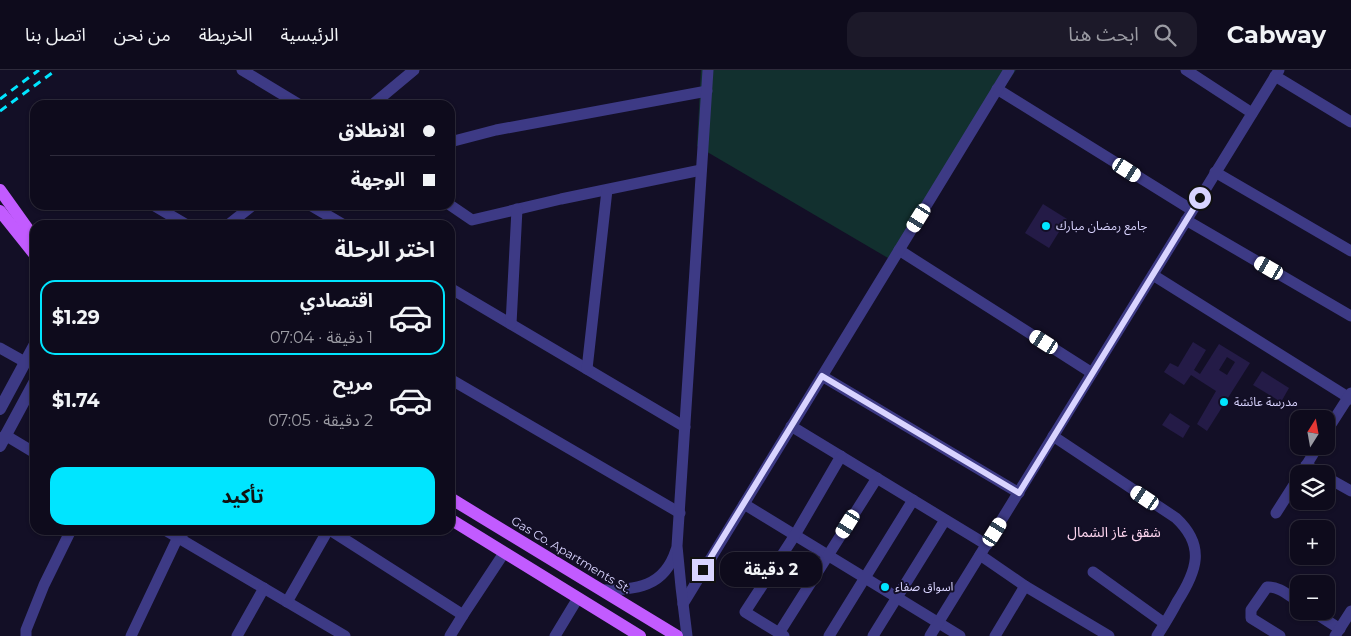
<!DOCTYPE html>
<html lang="ar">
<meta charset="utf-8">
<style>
body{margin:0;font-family:Montserrat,"Noto Sans Arabic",sans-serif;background:#1c1929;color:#f1f3f6;direction:rtl;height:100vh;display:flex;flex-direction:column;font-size:19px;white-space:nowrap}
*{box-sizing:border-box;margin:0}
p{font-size:16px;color:#9b9ba3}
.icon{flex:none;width:28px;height:28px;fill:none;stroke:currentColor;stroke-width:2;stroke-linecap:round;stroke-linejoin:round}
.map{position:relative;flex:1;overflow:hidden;direction:ltr}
.drawer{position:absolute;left:30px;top:150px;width:425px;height:315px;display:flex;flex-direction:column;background:#0e0b1c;border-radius:15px;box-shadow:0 1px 4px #0004,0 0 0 1px #2e2b3b;direction:rtl}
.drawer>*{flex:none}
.banner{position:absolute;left:30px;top:30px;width:425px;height:110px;border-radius:15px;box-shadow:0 1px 4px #0004,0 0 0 1px #2e2b3b;direction:rtl;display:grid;align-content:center;height:110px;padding:0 20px;background:#0e0b1c}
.needle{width:32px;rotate:11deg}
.buttons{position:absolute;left:1290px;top:340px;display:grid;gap:10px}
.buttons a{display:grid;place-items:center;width:45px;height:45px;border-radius:10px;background:#0e0b1c;box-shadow:0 1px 4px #0004,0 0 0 1px #2e2b3b;font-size:25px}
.end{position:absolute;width:22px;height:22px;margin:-11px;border:6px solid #d9d4ff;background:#111;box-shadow:0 0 0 2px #111}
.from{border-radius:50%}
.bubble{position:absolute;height:35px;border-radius:15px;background:#0e0b1c;box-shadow:0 1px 4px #0004,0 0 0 1px #2e2b3b;font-size:16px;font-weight:700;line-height:35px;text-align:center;direction:rtl}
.car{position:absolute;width:15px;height:30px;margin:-15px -8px;border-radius:6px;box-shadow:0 0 4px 1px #0007;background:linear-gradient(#fff 24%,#345 0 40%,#fff 0 76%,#345 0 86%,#fff 0)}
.banner b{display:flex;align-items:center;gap:18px;height:48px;font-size:19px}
.banner b+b{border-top:1px solid #2e2b3b}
.banner i{width:12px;height:12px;background:#f1f3f6}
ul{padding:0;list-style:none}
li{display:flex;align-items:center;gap:15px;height:75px;margin:0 10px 8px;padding:0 10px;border:2px solid transparent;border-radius:15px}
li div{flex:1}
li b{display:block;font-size:19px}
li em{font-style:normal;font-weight:700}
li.on{border-color:#00e5ff}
li>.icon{width:45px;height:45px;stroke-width:1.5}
h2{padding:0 20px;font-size:22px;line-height:60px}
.button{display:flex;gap:10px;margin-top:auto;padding:10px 20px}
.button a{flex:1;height:58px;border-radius:15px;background:#00e5ff;color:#111;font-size:20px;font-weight:700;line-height:58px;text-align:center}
header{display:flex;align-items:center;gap:30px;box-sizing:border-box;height:70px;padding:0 25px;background:#0e0b1c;border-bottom:1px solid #2e2b3b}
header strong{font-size:24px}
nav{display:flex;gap:28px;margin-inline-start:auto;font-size:18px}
.search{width:350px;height:45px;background:#1c1929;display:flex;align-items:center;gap:12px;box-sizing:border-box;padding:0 18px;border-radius:15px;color:#9b9ba3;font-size:19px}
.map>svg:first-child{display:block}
</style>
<header>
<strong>Cabway</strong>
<div class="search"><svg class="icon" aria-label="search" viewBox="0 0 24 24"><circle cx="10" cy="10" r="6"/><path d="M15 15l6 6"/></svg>ابحث هنا</div>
<nav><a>الرئيسية</a><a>الخريطة</a><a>من نحن</a><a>اتصل بنا</a></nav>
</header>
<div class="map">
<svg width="1351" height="566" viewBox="0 0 1351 566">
<rect width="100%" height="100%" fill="#130f26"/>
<!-- green -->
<path fill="#12302f" d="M701,0H1016L888,188L697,76Z"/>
<!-- building -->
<g fill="#241b47" fill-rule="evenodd">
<path d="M1043,134L1067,149L1049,178L1025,163Z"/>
<path d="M1193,272L1206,280L1194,300L1200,304L1219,274L1250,293L1207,361L1197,354L1216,321L1191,305L1184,315L1164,302L1170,293L1178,297ZM1227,287L1235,292L1227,305L1219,300Z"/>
<path d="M1262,301L1289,318L1281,332L1253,315Z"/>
<path d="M1170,343L1190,356L1183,368L1162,355Z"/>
</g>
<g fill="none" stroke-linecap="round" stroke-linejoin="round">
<!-- minor -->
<g stroke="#3d3a85" stroke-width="11">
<path d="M242,0L300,35"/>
<path d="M1186,0L1252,43"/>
<path d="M1275,6L1351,52"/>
<path d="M997,19L1192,140"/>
<path d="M372,35L414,0"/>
<path d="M450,72L496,60L707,21"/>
<path d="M1215,102L1351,181"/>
<path d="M153,135L187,155"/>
<path d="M310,135L344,155"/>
<path d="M450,135L472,150L561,129L701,100"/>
<path d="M1186,150L1351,246"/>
<path d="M228,155L253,135"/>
<path d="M899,180L1092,303"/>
<path d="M1153,205L1351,329"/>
<path d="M450,218L685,357"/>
<path d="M511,254L517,139"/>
<path d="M0,278L25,292"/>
<path d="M587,299L607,120"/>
<path d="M822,306L1019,423"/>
<path d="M450,309L680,443"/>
<path d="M791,356L987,475"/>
<path d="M1326,362L1351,323"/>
<path d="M5,365L35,383"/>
<path d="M1053,366L1176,448C1206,476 1197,501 1177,532C1171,544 1164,555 1157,566"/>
<path d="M1306,395L1321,404"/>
<path d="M1301,404L1318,376"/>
<path d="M1326,407L1351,421"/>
<path d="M744,434L960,566"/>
<path d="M1276,443L1299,407"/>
<path d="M165,460L345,566"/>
<path d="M330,460L463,545"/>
<path d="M980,485L1025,516L1109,566"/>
<path d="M1093,502L1164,553"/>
<path d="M603,520C636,519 664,518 676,480"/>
<path d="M287,532L328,460"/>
<path d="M683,534L1009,0"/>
<path d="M1312,541L1340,559"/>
<path d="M779,563L877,408"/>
<path d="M26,566V560L44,515L71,460"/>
<path d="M131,566L178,467L187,460"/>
<path d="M237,566L264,518"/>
<path d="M450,566L463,545L504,483"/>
<path d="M555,566L578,528"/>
<path d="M687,566L681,517L677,476L708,0"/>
<path d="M784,566L745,542L795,465L841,386"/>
<path d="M829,566L913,430"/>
<path d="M873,566L945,450"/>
<path d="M930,566L1279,0"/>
<path d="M995,566L1025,516"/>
<path d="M1280,566L1251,548V540L1267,517C1279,516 1289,526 1299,532"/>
<path d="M1335,566L1351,541"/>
</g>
<!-- tertiary -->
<g stroke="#3d3a85" stroke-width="12">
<path d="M0,339L35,274"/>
<path d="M0,376L35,311"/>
</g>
<!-- primary -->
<g stroke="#c25bff" stroke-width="12">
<path d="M0,120L35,169"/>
<path d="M0,141L35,185"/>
<path d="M450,428L677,566"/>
<path d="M450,449L640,566"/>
</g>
<!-- rail -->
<g stroke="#00e5ff" stroke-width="3" stroke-dasharray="8 6" stroke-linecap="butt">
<path d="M0,29L39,0"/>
<path d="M0,41L56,0"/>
</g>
</g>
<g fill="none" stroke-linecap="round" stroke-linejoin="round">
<!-- route -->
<path stroke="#d9d4ff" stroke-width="6" d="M703,500L822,306L1019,423L1200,128"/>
</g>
<!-- markers -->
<g fill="#00e5ff" stroke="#130f26" stroke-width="2">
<circle cx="1046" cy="156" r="5"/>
<circle cx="1224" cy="332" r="5"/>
<circle cx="885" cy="517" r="5"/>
</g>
<g text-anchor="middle" stroke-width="4" stroke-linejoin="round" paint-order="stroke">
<!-- poi labels -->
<g font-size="12" fill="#d9d4ff" stroke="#130f26" text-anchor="start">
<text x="1056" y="160">جامع رمضان مبارك</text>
<text x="1234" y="336">مدرسة عائشة</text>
<text x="895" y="521">اسواق صفاء</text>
</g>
<!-- street labels -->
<g font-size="12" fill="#d9d4ff" stroke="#130f26">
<text transform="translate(571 485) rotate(31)" y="4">Gas Co. Apartments St.</text>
</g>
<!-- neighbourhood labels -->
<g font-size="14" fill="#ffd6f0" stroke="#130f26">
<text x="1114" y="467">شقق غاز الشمال</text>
</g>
</g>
</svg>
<div class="buttons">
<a><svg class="needle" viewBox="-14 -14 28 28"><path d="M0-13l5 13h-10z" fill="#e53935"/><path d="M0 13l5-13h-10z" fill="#9b9ba3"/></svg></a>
<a><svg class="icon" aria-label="layers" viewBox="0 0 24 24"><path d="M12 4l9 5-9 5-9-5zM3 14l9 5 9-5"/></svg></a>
<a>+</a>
<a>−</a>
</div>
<i class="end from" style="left:1200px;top:128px"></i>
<i class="end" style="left:703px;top:500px"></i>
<div class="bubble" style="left:720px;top:482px;width:102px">2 دقيقة</div>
<i class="car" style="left:1127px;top:100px;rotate:122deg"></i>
<i class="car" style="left:919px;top:148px;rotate:212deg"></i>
<i class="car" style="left:1269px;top:198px;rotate:300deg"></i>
<i class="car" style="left:1044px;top:272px;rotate:302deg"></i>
<i class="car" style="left:1145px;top:428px;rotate:304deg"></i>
<i class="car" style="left:848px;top:454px;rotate:212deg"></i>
<i class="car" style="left:995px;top:462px;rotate:32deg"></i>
<div class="banner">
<b><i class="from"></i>الانطلاق</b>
<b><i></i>الوجهة</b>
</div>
<section class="drawer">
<h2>اختر الرحلة</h2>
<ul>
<li class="on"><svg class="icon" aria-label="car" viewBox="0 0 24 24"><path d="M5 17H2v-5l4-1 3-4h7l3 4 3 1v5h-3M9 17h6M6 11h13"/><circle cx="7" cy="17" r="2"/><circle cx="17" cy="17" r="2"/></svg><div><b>اقتصادي</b><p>1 دقيقة · 07:04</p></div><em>$1.29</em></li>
<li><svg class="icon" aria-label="car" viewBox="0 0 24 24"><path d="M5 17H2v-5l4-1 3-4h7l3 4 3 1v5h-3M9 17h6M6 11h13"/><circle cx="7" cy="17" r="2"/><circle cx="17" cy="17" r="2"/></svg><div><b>مريح</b><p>2 دقيقة · 07:05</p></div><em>$1.74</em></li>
</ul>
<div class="button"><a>تأكيد</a></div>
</section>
</div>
